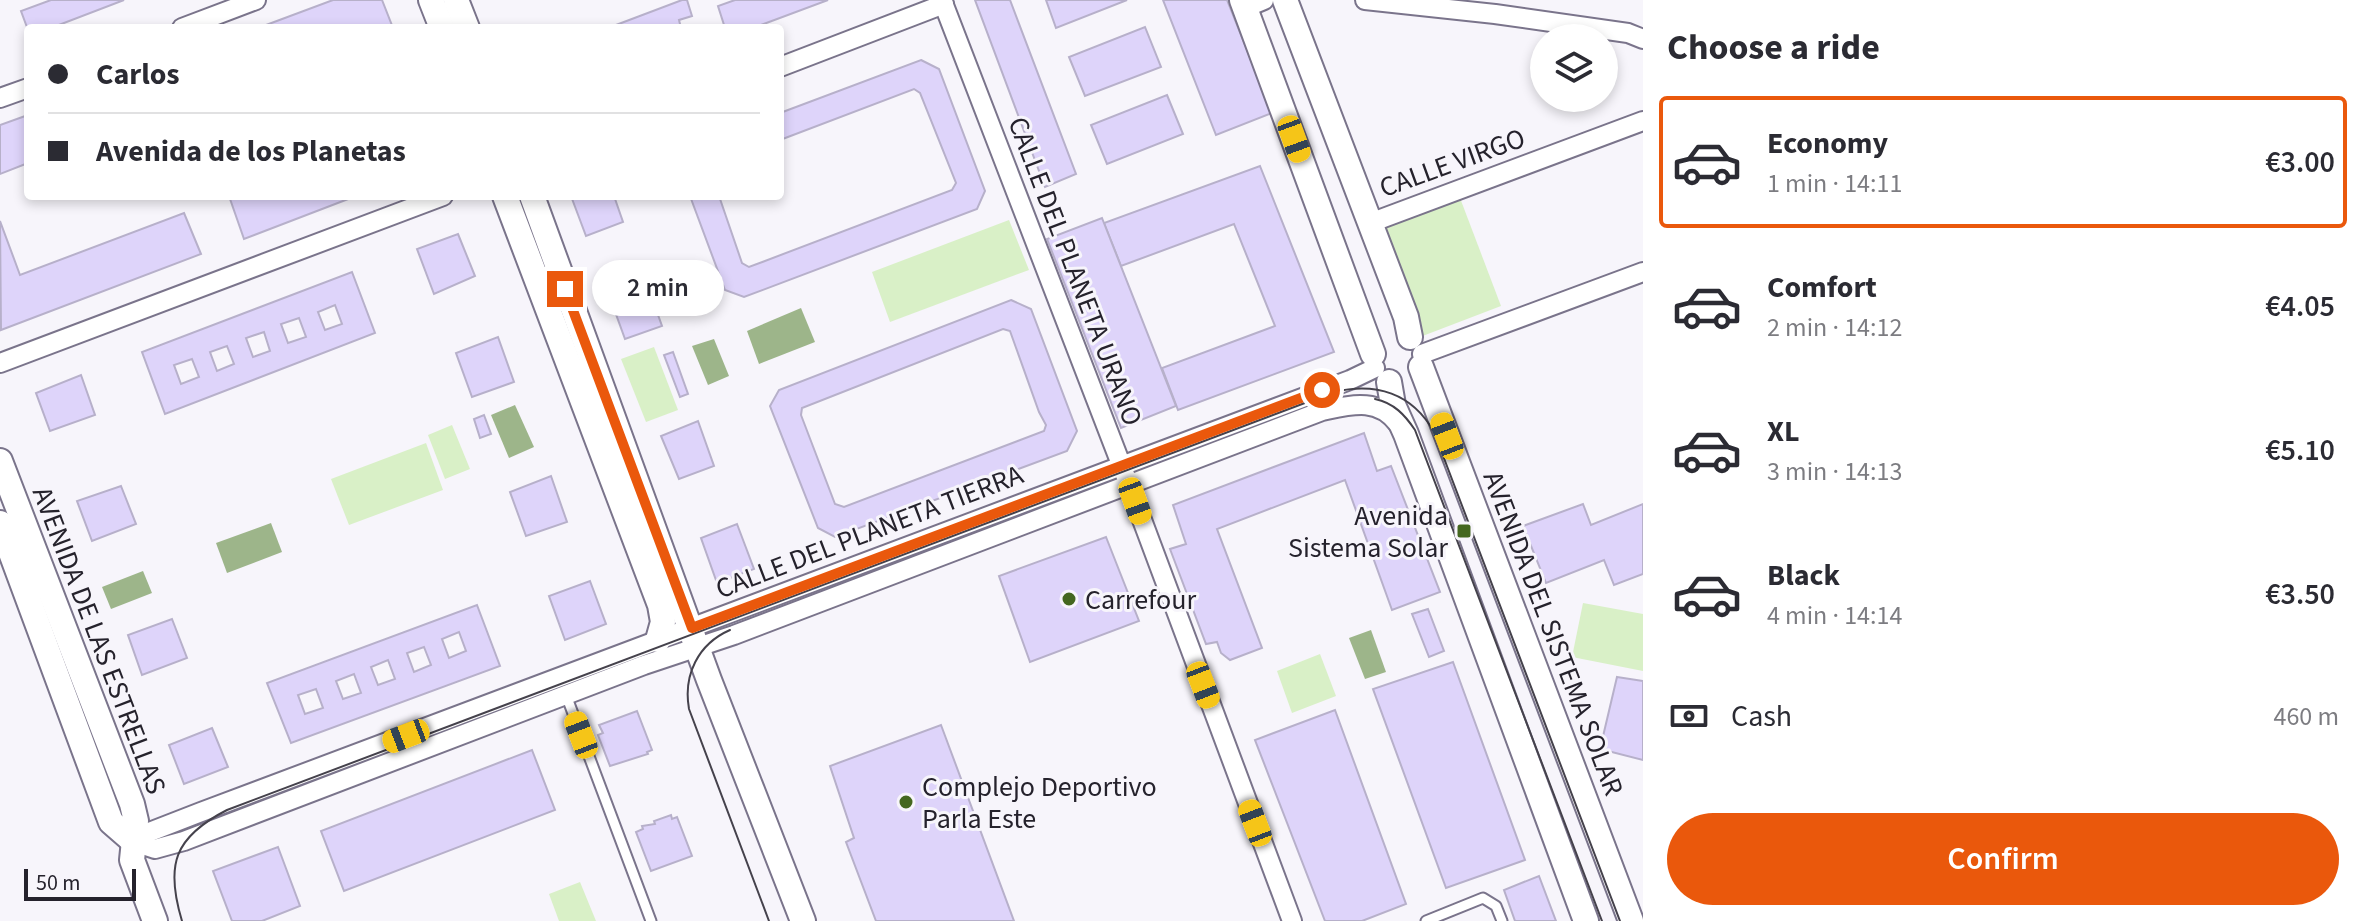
<!DOCTYPE html>
<meta charset="utf-8">
<style>
body{margin:0;font-family:"Source Sans 3",sans-serif;background:#f7f7f7;color:#2b2b33;height:100vh;display:flex;flex-direction:column;font-size:30px;white-space:nowrap}
*{box-sizing:border-box;margin:0}
p{font-size:26px;color:#7c7c81}
.icon{flex:none;width:44px;height:44px;fill:none;stroke:currentColor;stroke-width:2;stroke-linecap:round;stroke-linejoin:round}
.map{position:relative;flex:1;overflow:hidden}
.side{display:flex;flex-direction:column;background:#fff;width:720px}
.side>*{flex:none}
.top-card{position:absolute;left:24px;top:24px;width:760px;height:176px;border-radius:8px;box-shadow:0 4px 12px #0003;display:grid;align-content:center;height:176px;padding:0 24px;background:#fff}
.fabs{position:absolute;left:1530px;top:24px;display:grid;gap:16px}
.fabs a{display:grid;place-items:center;width:88px;height:88px;border-radius:50%;background:#fff;box-shadow:0 4px 12px #0003;font-size:40px}
.scale{position:absolute;left:24px;bottom:20px;width:112px;box-sizing:border-box;padding-left:8px;border:4px solid #25222c;border-top:0;font-size:22px;line-height:28px;white-space:nowrap;color:#25222c;-webkit-text-stroke:6px #f7f5fb;paint-order:stroke}
.end{position:absolute;width:36px;height:36px;margin:-18px;border:10px solid #ea580c;background:#fff;box-shadow:0 0 0 4px #fff}
.from{border-radius:50%}
.bubble{position:absolute;height:56px;border-radius:28px;background:#fff;box-shadow:0 4px 12px #0003;font-size:26px;font-weight:600;line-height:56px;text-align:center}
.car{position:absolute;width:24px;height:48px;margin:-24px -12px;border-radius:10px;box-shadow:0 0 6px 2px #0007;background:linear-gradient(#f5c518 24%,#345 0 40%,#f5c518 0 76%,#345 0 86%,#f5c518 0)}
.top-card b{display:flex;align-items:center;gap:28px;height:76px;font-size:30px}
.top-card b+b{border-top:2px solid #e1e1e2}
.top-card i{width:20px;height:20px;background:#2b2b33}
ul{padding:0;list-style:none}
li{display:flex;align-items:center;gap:24px;height:132px;margin:0 16px 12px;padding:0 8px;border:4px solid transparent;border-radius:8px}
li div{flex:1}
li b{display:block;font-size:30px}
li em{font-style:normal;font-weight:600}
li.active{border-color:#ea580c}
li>.icon{width:72px;height:72px;stroke-width:1.5}
h2{padding:0 24px;font-size:36px;line-height:96px}
.pay{display:flex;align-items:center;gap:20px;height:88px;padding:0 24px;font-size:30px}
.pay p{margin-inline-start:auto}
.button{display:flex;gap:16px;margin-top:auto;padding:16px 24px}
.button a{flex:1;height:92px;border-radius:48px;background:#ea580c;color:#fff;font-size:32px;font-weight:600;line-height:92px;text-align:center}
main{display:flex;flex:1;min-height:0}
.map>svg:first-child{display:block}
</style>
<main>
<div class="map">
<svg width="1643" height="921" viewBox="0 0 1643 921">
<rect width="100%" height="100%" fill="#f7f5fb"/>
<!-- green -->
<g fill="#d9f0c7">
<path d="M1460,198L1501,306L1420,337L1378,227Z"/>
<path d="M1009,220L1029,270L890,322L872,272Z"/>
<path d="M654,347L678,410L646,422L621,359Z"/>
<path d="M452,425L470,469L445,479L428,435Z"/>
<path d="M426,443L443,490L349,525L331,479Z"/>
<path d="M1583,603L1643,614V671L1572,657Z"/>
<path d="M1320,654L1336,696L1292,713L1277,671Z"/>
<path d="M580,882L596,921H559L549,894Z"/>
</g>
<!-- water -->
<g fill="#9db58a">
<path d="M801,308L815,342L759,364L747,331Z"/>
<path d="M714,339L729,376L708,385L692,346Z"/>
<path d="M515,405L534,447L509,458L491,415Z"/>
<path d="M271,523L282,552L227,573L216,543Z"/>
<path d="M143,571L152,593L111,609L102,587Z"/>
<path d="M1371,630L1386,672L1365,679L1349,638Z"/>
</g>
<!-- building -->
<g fill="#ded4fa" stroke="#b7b0ca" stroke-width="2" fill-rule="evenodd">
<path d="M51,0H124L51,28L28,30L21,11Z"/>
<path d="M333,0H382L393,28H258Z"/>
<path d="M682,0H687L692,16L679,20L681,28H608Z"/>
<path d="M735,0H828L753,28H725L718,6Z"/>
<path d="M975,0H1010L1076,174L1045,187Z"/>
<path d="M1046,0H1127L1056,28Z"/>
<path d="M1163,0H1227L1272,113L1216,135Z"/>
<path d="M1145,27L1161,67L1085,96L1069,57Z"/>
<path d="M921,60L939,69L985,191L977,209L744,297L725,290L690,196H719L742,263L749,267L952,190L956,183L920,93L914,89L780,140V113Z"/>
<path d="M1167,95L1183,134L1107,164L1091,125Z"/>
<path d="M28,115V163L0,174V125Z"/>
<path d="M1260,166L1334,352L1178,410L1162,368L1275,326L1234,224L1121,266L1104,223Z"/>
<path d="M229,196H356L244,239Z"/>
<path d="M571,196H614L623,222L586,236Z"/>
<path d="M184,213L201,254L1,330L0,221L20,275Z"/>
<path d="M1102,218L1176,406L1121,428L1047,239Z"/>
<path d="M458,234L475,276L434,294L417,249Z"/>
<path d="M352,272L375,333L165,414L142,352ZM335,305L342,324L325,330L318,312ZM299,318L306,337L288,343L281,324ZM264,332L270,351L253,357L246,338ZM227,346L234,364L217,371L210,352ZM192,359L199,377L181,384L174,365Z"/>
<path d="M646,282L662,326L625,339L609,295Z"/>
<path d="M1011,300L1031,309L1077,431L1067,451L835,537L818,528L770,406L779,390ZM1003,329L1010,331L1039,412L1046,425L1044,431L844,507L835,504L801,415L802,408Z"/>
<path d="M498,337L514,382L472,397L456,353Z"/>
<path d="M673,352L688,394L680,397L664,355Z"/>
<path d="M81,375L95,415L50,431L36,393Z"/>
<path d="M484,415L491,434L480,438L474,419Z"/>
<path d="M698,421L714,466L679,479L661,436Z"/>
<path d="M1364,433L1377,471L1391,466L1440,592L1392,610L1345,480L1217,529L1262,648L1230,660L1221,653L1217,642L1206,644L1170,549L1186,544L1173,505Z"/>
<path d="M551,476L567,522L526,536L510,492Z"/>
<path d="M121,486L136,524L92,541L77,501Z"/>
<path d="M1583,504L1591,525L1643,504V574L1614,585L1604,560L1546,583L1523,526Z"/>
<path d="M737,524L754,569L717,583L701,538Z"/>
<path d="M1106,537L1139,621L1030,662L999,576Z"/>
<path d="M590,581L606,624L565,640L549,596Z"/>
<path d="M477,605L500,666L291,743L267,683ZM459,632L466,651L449,658L442,639ZM424,647L431,665L414,672L407,653ZM388,660L395,679L378,685L371,667ZM354,674L361,693L343,699L336,681ZM316,689L323,708L305,714L298,695Z"/>
<path d="M1428,609L1444,651L1429,657L1412,614Z"/>
<path d="M172,619L187,658L142,675L128,635Z"/>
<path d="M1453,662L1525,860L1446,888L1373,689Z"/>
<path d="M1617,677L1643,681V760L1600,749Z"/>
<path d="M1335,710L1406,904L1362,921H1325L1255,740Z"/>
<path d="M637,711L652,750L647,752L648,754L610,766L598,735L603,733L599,725Z"/>
<path d="M941,725L1014,921H876L846,842L854,838L830,766Z"/>
<path d="M212,728L228,767L184,784L169,745Z"/>
<path d="M532,750L555,810L344,891L321,831Z"/>
<path d="M671,815L672,819L677,817L692,856L651,871L636,832L643,829L642,826L655,824L654,821Z"/>
<path d="M278,847L300,906L262,921H232L213,871Z"/>
<path d="M1539,876L1556,921H1515L1504,890Z"/>
</g>
<g fill="none" stroke-linecap="round" stroke-linejoin="round">
<!-- lane casing -->
<g stroke="#7a748b" stroke-width="13">
<g id="lane">
<path d="M566,695L651,921"/>
<path d="M1426,921L1483,898L1496,906L1502,921"/>
</g>
</g>
<!-- street casing -->
<g stroke="#7a748b" stroke-width="22">
<g id="street">
<path d="M942,0L1129,485L1292,921"/>
<path d="M1365,0L1495,14L1628,33L1643,39"/>
<path d="M1245,8L1264,0"/>
<path d="M182,28L256,0"/>
<path d="M780,67L944,4"/>
<path d="M0,98L28,88"/>
<path d="M1370,223L1643,121"/>
<path d="M1422,354L1643,272"/>
<path d="M0,363L443,196"/>
<path d="M134,842L155,849L184,841L644,665L734,635L1322,411C1351,405 1378,397 1398,424"/>
<path d="M134,842L147,833L201,812L1350,380L1375,368"/>
</g>
</g>
<!-- secondary casing -->
<g stroke="#7a748b" stroke-width="28">
<g id="secondary">
<path d="M431,0L442,28"/>
<path d="M456,0L467,28"/>
<path d="M1242,0L1373,354"/>
<path d="M1285,0L1406,317L1410,337"/>
<path d="M505,196L660,605L663,622L658,640"/>
<path d="M532,196L709,680L803,921"/>
<path d="M1421,367L1631,921"/>
<path d="M1389,382L1393,405L1406,434L1586,921"/>
<path d="M0,461L132,804L136,821L132,860L155,921"/>
<path d="M0,523L111,822L134,842"/>
</g>
</g>
<!-- lane -->
<use href="#lane" stroke="#fff" stroke-width="9"/>
<!-- street -->
<use href="#street" stroke="#fff" stroke-width="18"/>
<!-- secondary -->
<use href="#secondary" stroke="#fff" stroke-width="24"/>
<!-- tram -->
<g stroke="#45424c" stroke-width="2">
<path d="M1375,399C1394,403 1405,415 1415,430L1602,921"/>
<path d="M730,630C698,644 683,675 689,709L769,921"/>
<path d="M182,921C165,865 174,837 227,810L1334,392C1376,382 1412,393 1434,432L1620,921"/>
</g>
</g>
<g fill="none" stroke-linecap="round" stroke-linejoin="round">
<!-- route -->
<path stroke="#ea580c" stroke-width="10" d="M565,289L692,628L1322,390"/>
</g>
<!-- markers -->
<g fill="#44671f" stroke="#f7f5fb" stroke-width="3">
<rect x="1456" y="523" width="16" height="16" rx="4"/>
<circle cx="1069" cy="599" r="8"/>
<circle cx="906" cy="802" r="8"/>
</g>
<g text-anchor="middle" stroke-width="6" stroke-linejoin="round" paint-order="stroke">
<!-- street labels -->
<g font-size="28" fill="#25222c" stroke="#f7f5fb">
<text transform="translate(1452 162) rotate(-20)" y="10">CALLE VIRGO</text>
<text transform="translate(1076 271) rotate(69)" y="10">CALLE DEL PLANETA URANO</text>
<text transform="translate(869 531) rotate(-21)" y="10">CALLE DEL PLANETA TIERRA</text>
<text transform="translate(1554 633) rotate(69)" y="10">AVENIDA DEL SISTEMA SOLAR</text>
<text transform="translate(100 640) rotate(69)" y="10">AVENIDA DE LAS ESTRELLAS</text>
</g>
<!-- poi labels -->
<g font-size="28" fill="#25222c" stroke="#f7f5fb" text-anchor="start">
<text x="1448" y="525" text-anchor="end">Avenida<tspan x="1448" dy="32">Sistema Solar</tspan></text>
<text x="1085" y="609">Carrefour</text>
<text x="922" y="796">Complejo Deportivo<tspan x="922" dy="32">Parla Este</tspan></text>
</g>
</g>
</svg>
<div class="fabs">
<a><svg class="icon" aria-label="layers" viewBox="0 0 24 24"><path d="M12 4l9 5-9 5-9-5zM3 14l9 5 9-5"/></svg></a>
</div>
<div class="scale">50 m</div>
<i class="end from" style="left:1322px;top:390px"></i>
<i class="end" style="left:565px;top:289px"></i>
<div class="bubble" style="left:592px;top:260px;width:132px">2 min</div>
<i class="car" style="left:1294px;top:139px;rotate:160deg"></i>
<i class="car" style="left:1447px;top:436px;rotate:339deg"></i>
<i class="car" style="left:1135px;top:501px;rotate:160deg"></i>
<i class="car" style="left:1203px;top:685px;rotate:159deg"></i>
<i class="car" style="left:581px;top:735px;rotate:339deg"></i>
<i class="car" style="left:406px;top:736px;rotate:249deg"></i>
<i class="car" style="left:1255px;top:823px;rotate:339deg"></i>
<div class="top-card">
<b><i class="from"></i>Carlos</b>
<b><i></i>Avenida de los Planetas</b>
</div>
</div>
<section class="side">
<h2>Choose a ride</h2>
<ul>
<li class="active"><svg class="icon" aria-label="car" viewBox="0 0 24 24"><path d="M5 17H2v-5l4-1 3-4h7l3 4 3 1v5h-3M9 17h6M6 11h13"/><circle cx="7" cy="17" r="2"/><circle cx="17" cy="17" r="2"/></svg><div><b>Economy</b><p>1 min · 14:11</p></div><em>€3.00</em></li>
<li><svg class="icon" aria-label="car" viewBox="0 0 24 24"><path d="M5 17H2v-5l4-1 3-4h7l3 4 3 1v5h-3M9 17h6M6 11h13"/><circle cx="7" cy="17" r="2"/><circle cx="17" cy="17" r="2"/></svg><div><b>Comfort</b><p>2 min · 14:12</p></div><em>€4.05</em></li>
<li><svg class="icon" aria-label="car" viewBox="0 0 24 24"><path d="M5 17H2v-5l4-1 3-4h7l3 4 3 1v5h-3M9 17h6M6 11h13"/><circle cx="7" cy="17" r="2"/><circle cx="17" cy="17" r="2"/></svg><div><b>XL</b><p>3 min · 14:13</p></div><em>€5.10</em></li>
<li><svg class="icon" aria-label="car" viewBox="0 0 24 24"><path d="M5 17H2v-5l4-1 3-4h7l3 4 3 1v5h-3M9 17h6M6 11h13"/><circle cx="7" cy="17" r="2"/><circle cx="17" cy="17" r="2"/></svg><div><b>Black</b><p>4 min · 14:14</p></div><em>€3.50</em></li>
</ul>
<div class="pay"><svg class="icon" aria-label="cash" viewBox="0 0 24 24"><path d="M3 7h18v10H3z"/><circle cx="12" cy="12" r="2"/></svg>Cash<p>460 m</p></div>
<div class="button"><a>Confirm</a></div>
</section>
</main>
